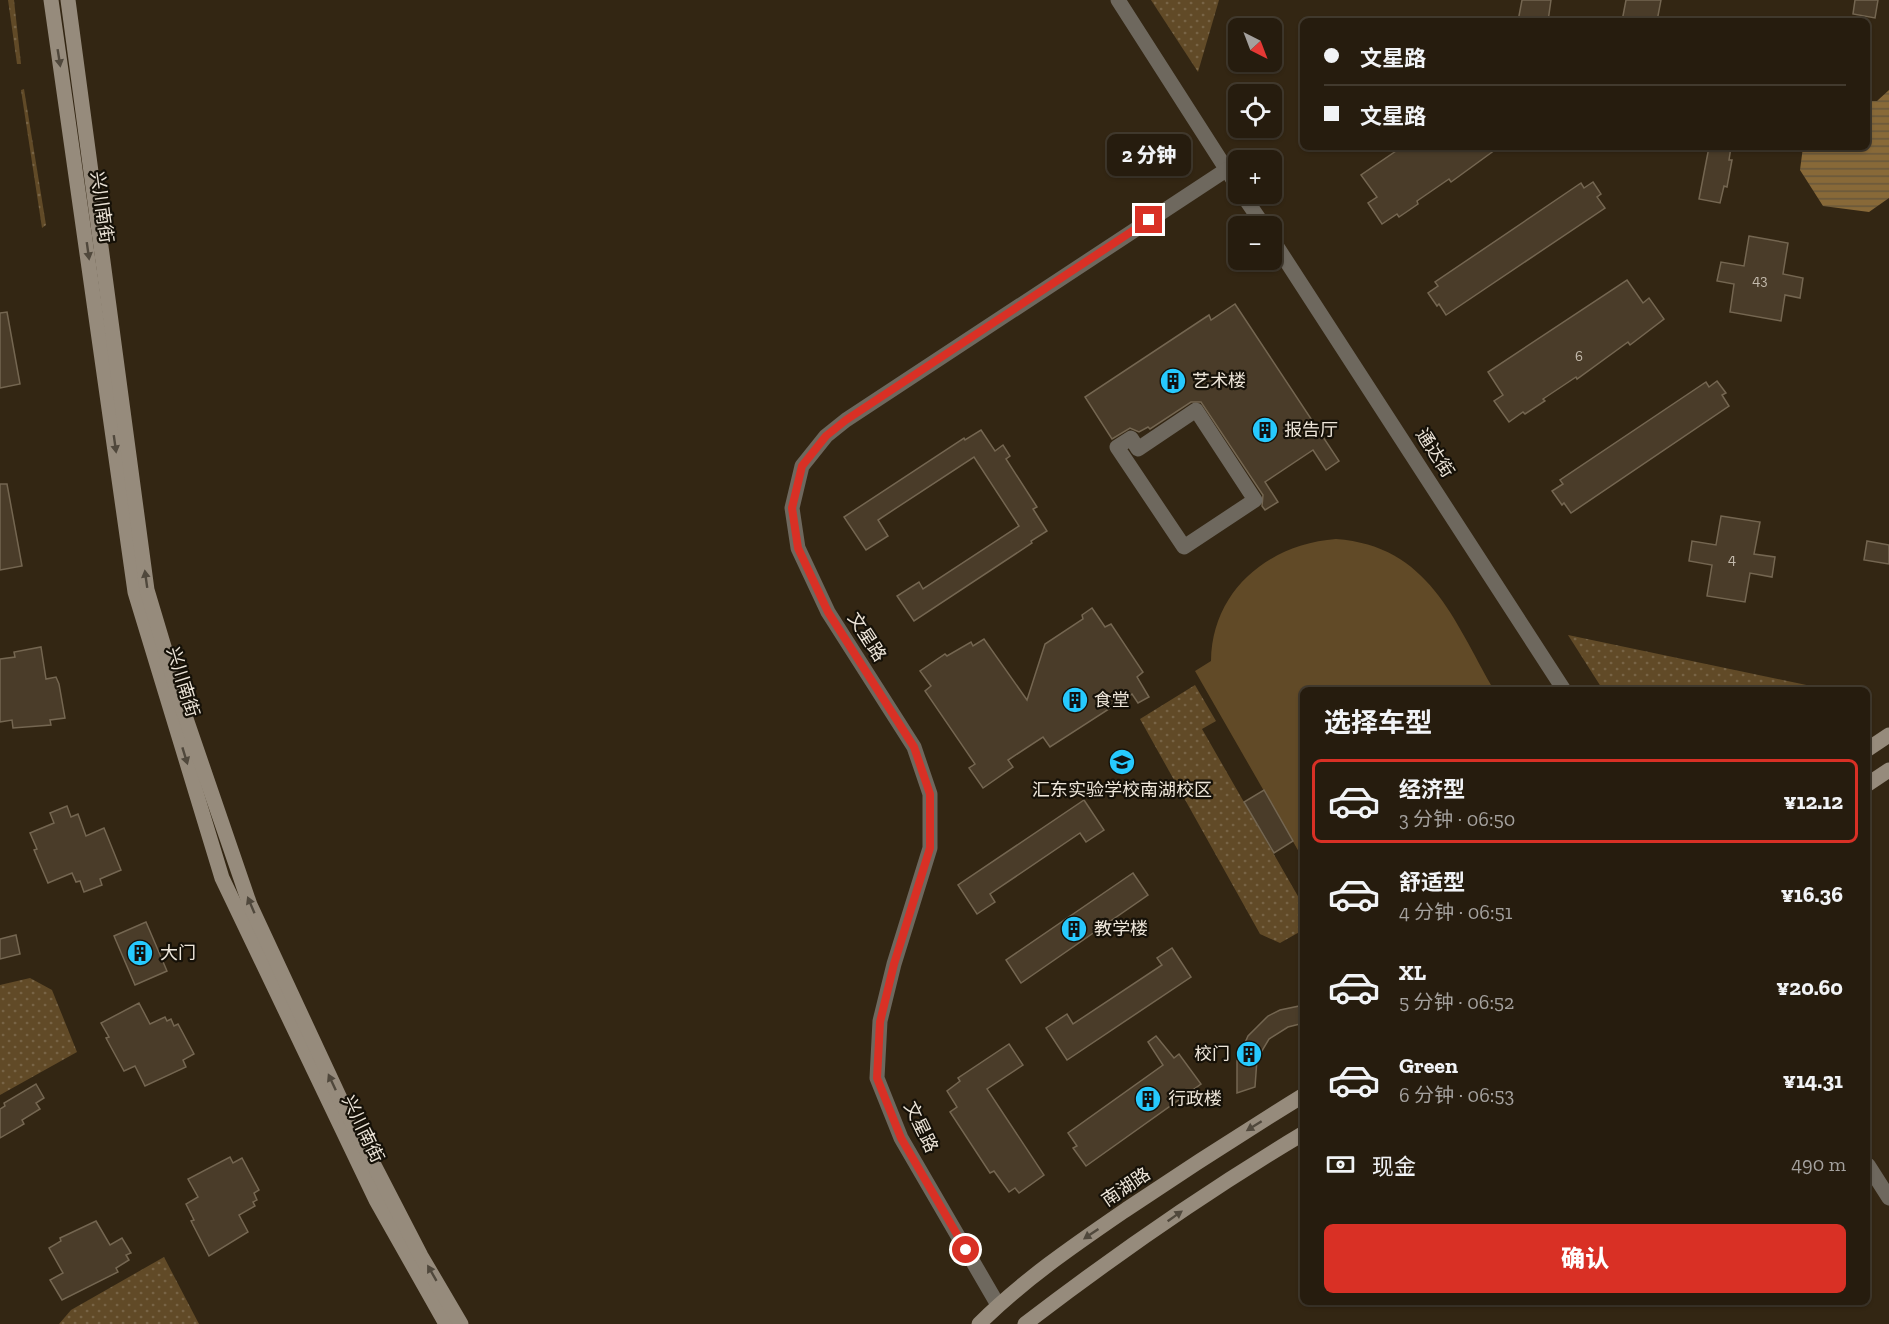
<!DOCTYPE html>
<html lang="zh">
<meta charset="utf-8">
<style>
body{margin:0;font-family:"Zilla Slab","Noto Sans SC",serif;background:#2e2517;color:#f1f3f6;height:100vh;display:flex;flex-direction:column;font-size:22px;white-space:nowrap}
*{box-sizing:border-box;margin:0}
p{font-size:20px;color:#a4a19e}
.icon{flex:none;width:33px;height:33px;fill:none;stroke:currentColor;stroke-width:2;stroke-linecap:round;stroke-linejoin:round}
.map{position:relative;flex:1;overflow:hidden}
.drawer{position:absolute;left:1300px;top:687px;width:570px;height:618px;display:flex;flex-direction:column;background:#261c0e;border-radius:9px;box-shadow:0 2px 4px #0004,0 0 0 2px #423a2e}
.drawer>*{flex:none}
.banner{position:absolute;left:1300px;top:18px;width:570px;height:132px;border-radius:9px;box-shadow:0 2px 4px #0004,0 0 0 2px #423a2e;display:grid;align-content:center;height:132px;padding:0 24px;background:#261c0e}
.needle{width:39px;rotate:138deg}
.controls{position:absolute;left:1228px;top:18px;display:grid;gap:12px}
.controls a{display:grid;place-items:center;width:54px;height:54px;border-radius:9px;background:#261c0e;box-shadow:0 2px 4px #0004,0 0 0 2px #423a2e;font-size:30px}
.end{position:absolute;width:27px;height:27px;margin:-14px;border:8px solid #d93025;background:#fff;box-shadow:0 0 0 3px #fff}
.from{border-radius:50%}
.bubble{position:absolute;height:42px;border-radius:9px;background:#261c0e;box-shadow:0 2px 4px #0004,0 0 0 2px #423a2e;font-size:20px;font-weight:800;line-height:42px;text-align:center}
.banner b{display:flex;align-items:center;gap:21px;height:57px;font-size:22px}
.banner b+b{border-top:2px solid #423a2e}
.banner i{width:15px;height:15px;background:#f1f3f6}
ul{padding:0;list-style:none}
li{display:flex;align-items:center;gap:18px;height:84px;margin:0 12px 9px;padding:0 12px;border:3px solid transparent;border-radius:9px}
li div{flex:1}
li b{display:block;font-size:22px}
li em{font-style:normal;font-weight:800}
li.on{border-color:#d93025}
li>.icon{width:54px;height:54px;stroke-width:1.5}
h2{padding:0 24px;font-size:27px;line-height:72px}
.pay{display:flex;align-items:center;gap:15px;height:66px;padding:0 24px;font-size:22px}
.pay p{margin-inline-start:auto}
.primary-button{display:flex;gap:12px;margin-top:auto;padding:12px 24px}
.primary-button a{flex:1;height:69px;border-radius:9px;background:#d93025;color:#fff;font-size:24px;font-weight:800;line-height:69px;text-align:center}
.map>svg:first-child{display:block}
</style>
<div class="map">
<svg width="1889" height="1324" viewBox="0 0 1889 1324">
<defs>
<pattern id="grass-dots" width="8" height="8" patternUnits="userSpaceOnUse" patternTransform="scale(1.5)"><rect width="8" height="8" fill="#614a27"/><path d="M2 2h.1M6 6h.1" fill="none" stroke="#786446" stroke-width="1.8" stroke-linecap="round"/></pattern>
<pattern id="water-rules" width="6" height="5" patternUnits="userSpaceOnUse" patternTransform="scale(1.5)"><rect width="6" height="5" fill="#886938"/><path d="M0 2.5h6" fill="none" stroke="#68573c"/></pattern>
</defs>
<rect width="100%" height="100%" fill="#332613"/>
<!-- grass -->
<g fill="url(#grass-dots)">
<path d="M8,0H14L21,64H17Z"/>
<path d="M1151,0H1219L1198,72Z"/>
<path d="M24,89L46,225L42,228L21,90Z"/>
<path d="M1568,635L1830,690H1603Z"/>
<path d="M1195,685L1216,721L1202,729L1303,905V930L1280,943L1260,934L1140,719Z"/>
<path d="M30,978L52,990L77,1052L0,1095V985Z"/>
<path d="M164,1257L199,1324H59L71,1310Z"/>
</g>
<!-- garden -->
<path fill="#614a27" d="M1336,539C1429,546 1453,619 1494,690H1304L1303,859L1195,671L1211,661C1212,590 1269,544 1336,539Z"/>
<!-- water -->
<path fill="url(#water-rules)" d="M1889,90V198L1869,212L1823,206L1800,170L1803,147H1868V101H1877Z"/>
<!-- building -->
<g fill="#4a3c29" stroke="#746651" stroke-width="1.5">
<path d="M1522,0H1551L1548,21H1518Z"/>
<path d="M1626,0H1661L1657,21H1622Z"/>
<path d="M1855,0H1878L1875,18L1853,14Z"/>
<path d="M1402,147H1499L1451,182L1449,179L1417,201L1418,204L1399,217L1397,214L1382,224L1368,203L1377,197L1361,175Z"/>
<path d="M1709,147H1731L1729,160H1732L1727,187L1724,186L1720,203L1699,199Z"/>
<path d="M1593,182L1601,194L1597,197L1605,208L1446,315L1439,304L1437,306L1428,293L1438,286L1435,282L1581,183L1584,188Z"/>
<path d="M1749,236L1788,243L1783,274L1803,278L1800,298L1785,295L1781,321L1730,312L1734,284L1717,281L1721,262L1744,266Z"/>
<path d="M1627,280L1643,303L1649,298L1664,319L1630,345L1628,342L1577,379L1576,377L1543,399L1545,401L1525,414L1523,412L1509,422L1494,401L1503,395L1488,372Z"/>
<path d="M1235,304L1339,461L1326,470L1313,450L1265,482L1278,502L1265,510L1262,506L1263,495L1201,402H1191L1150,429L1148,427L1139,432L1130,428L1112,439L1085,397L1209,315L1211,320Z"/>
<path d="M7,312L20,384L0,388V313Z"/>
<path d="M1717,381L1726,393L1722,395L1729,406L1571,513L1564,503L1562,505L1552,491L1563,484L1560,480L1706,382L1709,387Z"/>
<path d="M981,430L995,451L1003,445L1010,456L1006,459L1037,507L1033,509L1047,531L1031,541L1032,543L914,621L897,596L919,582L923,589L1019,526L974,457L878,520L888,536L866,550L844,517L964,438L965,440Z"/>
<path d="M0,484H7L22,566L0,570Z"/>
<path d="M1721,516L1760,522L1754,554L1775,557L1772,577L1750,573L1745,602L1707,596L1712,565L1689,561L1692,541L1716,545Z"/>
<path d="M1867,541L1889,545V564L1864,560Z"/>
<path d="M1092,608L1105,627L1111,624L1143,672L1137,677L1149,697L1138,703L1132,694L1050,747L1043,737L1008,760L1013,767L983,788L969,768L975,764L925,691L931,686L920,671L945,654L947,656L971,642L973,646L984,639L1027,700L1045,644L1083,619L1082,615Z"/>
<path d="M41,647L46,679L56,677L59,684L65,718L50,720L51,725L13,728L12,720L0,722V659L15,657L14,652Z"/>
<path d="M1264,790L1293,841L1274,853L1244,802Z"/>
<path d="M1084,800L1104,830L1086,842L1080,833L990,894L995,902L977,914L958,885Z"/>
<path d="M67,806L71,817L78,814L86,836L104,828L121,870L100,879L102,885L84,892L80,881L76,882L72,873L48,883L34,850L37,849L30,833L54,823L50,813Z"/>
<path d="M1133,873L1148,895L1021,983L1006,960Z"/>
<path d="M146,922L167,971L135,985L114,936Z"/>
<path d="M16,935L20,954L0,959V939Z"/>
<path d="M1172,948L1191,977L1067,1060L1046,1028L1067,1014L1073,1024L1162,965L1157,958Z"/>
<path d="M139,1003L150,1024L165,1017L167,1021L171,1019L174,1026L178,1024L194,1054L183,1060L186,1067L145,1086L135,1066L124,1071L106,1038L109,1037L101,1023Z"/>
<path d="M1304,1005V1023L1288,1027L1269,1039L1257,1059L1255,1087L1237,1093V1061L1248,1036L1268,1016L1280,1010Z"/>
<path d="M1156,1036L1174,1058L1179,1054L1201,1084L1086,1166L1073,1148L1077,1146L1068,1133L1163,1065L1148,1042Z"/>
<path d="M1009,1044L1023,1065L987,1089L1044,1175L1019,1193L1015,1188L1009,1192L994,1171L990,1173L950,1112L957,1107L947,1091L960,1081L958,1078Z"/>
<path d="M36,1084L44,1098L36,1103L40,1109L22,1120L24,1124L0,1138V1109L5,1106L4,1103Z"/>
<path d="M230,1157L233,1163L242,1158L259,1190L254,1193L257,1200L253,1202L255,1206L239,1215L248,1232L209,1256L191,1221L194,1220L186,1204L198,1197L188,1179Z"/>
<path d="M96,1221L110,1245L122,1238L131,1253L126,1255L129,1260L116,1268L118,1272L62,1300L50,1280L63,1273L49,1248L61,1241L60,1238Z"/>
</g>
<g fill="none" stroke-linecap="round" stroke-linejoin="round">
<!-- street -->
<g stroke="#6e685e" stroke-width="15">
<path d="M1118,0L1239,189"/>
<path d="M1242,194L1264,226"/>
<path d="M1272,239L1564,690"/>
<path d="M1196,410L1255,500L1184,547L1117,447L1131,438L1138,449Z"/>
<path d="M1868,1165L1889,1198"/>
<path d="M998,1305L901,1138L877,1078L880,1021L894,964L930,848V794L914,747L828,612L798,548L792,508L802,466L826,436L846,420L1226,170"/>
</g>
<!-- secondary -->
<g stroke="#968b7c" stroke-width="15">
<path d="M51,0L135,592L222,878L376,1200L446,1324"/>
<path d="M68,0L147,590L182,707L250,905L344,1107L421,1256L461,1324"/>
<path d="M1868,749L1889,735"/>
<path d="M1868,784L1889,770"/>
<path d="M979,1324C1023,1280 1076,1244 1127,1209C1185,1170 1244,1132 1304,1095"/>
<path d="M1025,1324C1115,1255 1207,1191 1304,1133"/>
</g>
</g>
<!-- one-way arrows -->
<defs><path id="oneway-solid" d="M-6-.8H1V-3.2L6.5 0L1 3.2V.8H-6Z" transform="scale(1.5)"/></defs>
<g fill="#50483c">
<use href="#oneway-solid" transform="translate(59 58) rotate(81)"/>
<use href="#oneway-solid" transform="translate(88 251) rotate(82)"/>
<use href="#oneway-solid" transform="translate(115 444) rotate(82)"/>
<use href="#oneway-solid" transform="translate(146 579) rotate(-98)"/>
<use href="#oneway-solid" transform="translate(185 756) rotate(73)"/>
<use href="#oneway-solid" transform="translate(251 905) rotate(-113)"/>
<use href="#oneway-solid" transform="translate(332 1082) rotate(-115)"/>
<use href="#oneway-solid" transform="translate(1254 1126) rotate(148)"/>
<use href="#oneway-solid" transform="translate(1175 1216) rotate(-35)"/>
<use href="#oneway-solid" transform="translate(1091 1234) rotate(146)"/>
<use href="#oneway-solid" transform="translate(432 1273) rotate(-120)"/>
</g>
<g fill="none" stroke-linecap="round" stroke-linejoin="round">
<!-- route -->
<path stroke="#d93025" stroke-width="8" d="M966,1250L901,1138L877,1078L880,1022L894,964L930,848V794L914,747L828,612L798,548L792,508L802,466L826,436L846,420L1149,220"/>
</g>
<!-- icons -->
<defs>
<g id="building-disc" transform="scale(1.35)"><circle r="9.5" fill="#26c9fe" stroke="#161108"/><path d="M-4-6H4V6H1V3H-1V6H-4ZM-2.5-4.3h1.7v1.8h-1.7ZM.8-4.3h1.7v1.8H.8ZM-2.5-1h1.7V.8h-1.7ZM.8-1h1.7V.8H.8Z" fill="#111"/></g>
<g id="school-disc" transform="scale(1.35)"><circle r="9.5" fill="#26c9fe" stroke="#161108"/><path d="M0-5L7-2L0 1L-7-2ZM-4 1L0 2.5L4 1V4Q0 6-4 4Z" fill="#111"/></g>
</defs>
<g fill-rule="evenodd">
<use href="#building-disc" x="1173" y="381"/>
<use href="#building-disc" x="1265" y="430"/>
<use href="#building-disc" x="1075" y="700"/>
<use href="#school-disc" x="1122" y="762"/>
<use href="#building-disc" x="1074" y="929"/>
<use href="#building-disc" x="140" y="953"/>
<use href="#building-disc" x="1249" y="1054"/>
<use href="#building-disc" x="1148" y="1099"/>
</g>
<g text-anchor="middle" stroke-width="4.5" stroke-linejoin="round" paint-order="stroke">
<!-- number labels -->
<g font-size="15" fill="#c4bbad">
<text x="1760" y="285">43</text>
<text x="1579" y="361">6</text>
<text x="1732" y="564">4</text>
</g>
<!-- street labels -->
<g font-size="18" fill="#ede5d9" stroke="#161108">
<text transform="translate(102 207) rotate(82)" y="6">兴川南街</text>
<text transform="translate(1435 453) rotate(57)" y="6">通达街</text>
<text transform="translate(867 637) rotate(57)" y="6">文星路</text>
<text transform="translate(183 682) rotate(73)" y="6">兴川南街</text>
<text transform="translate(921 1127) rotate(64)" y="6">文星路</text>
<text transform="translate(363 1129) rotate(64)" y="6">兴川南街</text>
<text transform="translate(1126 1187) rotate(-34)" y="6">南湖路</text>
</g>
<!-- poi labels -->
<g font-size="18" fill="#ede5d9" stroke="#161108" text-anchor="start">
<text x="1192" y="387">艺术楼</text>
<text x="1284" y="436">报告厅</text>
<text x="1094" y="706">食堂</text>
<text x="1122" y="796" text-anchor="middle">汇东实验学校南湖校区</text>
<text x="1094" y="935">教学楼</text>
<text x="160" y="959">大门</text>
<text x="1230" y="1060" text-anchor="end">校门</text>
<text x="1168" y="1105">行政楼</text>
</g>
</g>
</svg>
<div class="controls">
<a><svg class="needle" viewBox="-14 -14 28 28"><path d="M0-13l5 13h-10z" fill="#e53935"/><path d="M0 13l5-13h-10z" fill="#a4a19e"/></svg></a>
<a><svg class="icon" aria-label="locate" viewBox="0 0 24 24"><circle cx="12" cy="12" r="6"/><path d="M12 2v4M12 18v4M2 12h4M18 12h4"/></svg></a>
<a>+</a>
<a>−</a>
</div>
<i class="end from" style="left:966px;top:1250px"></i>
<i class="end" style="left:1149px;top:220px"></i>
<div class="bubble" style="left:1107px;top:134px;width:84px">2 分钟</div>
<div class="banner">
<b><i class="from"></i>文星路</b>
<b><i></i>文星路</b>
</div>
<section class="drawer">
<h2>选择车型</h2>
<ul>
<li class="on"><svg class="icon" aria-label="car" viewBox="0 0 24 24"><path d="M5 17H2v-5l4-1 3-4h7l3 4 3 1v5h-3M9 17h6M6 11h13"/><circle cx="7" cy="17" r="2"/><circle cx="17" cy="17" r="2"/></svg><div><b>经济型</b><p>3 分钟 · 06:50</p></div><em>¥12.12</em></li>
<li><svg class="icon" aria-label="car" viewBox="0 0 24 24"><path d="M5 17H2v-5l4-1 3-4h7l3 4 3 1v5h-3M9 17h6M6 11h13"/><circle cx="7" cy="17" r="2"/><circle cx="17" cy="17" r="2"/></svg><div><b>舒适型</b><p>4 分钟 · 06:51</p></div><em>¥16.36</em></li>
<li><svg class="icon" aria-label="car" viewBox="0 0 24 24"><path d="M5 17H2v-5l4-1 3-4h7l3 4 3 1v5h-3M9 17h6M6 11h13"/><circle cx="7" cy="17" r="2"/><circle cx="17" cy="17" r="2"/></svg><div><b>XL</b><p>5 分钟 · 06:52</p></div><em>¥20.60</em></li>
<li><svg class="icon" aria-label="car" viewBox="0 0 24 24"><path d="M5 17H2v-5l4-1 3-4h7l3 4 3 1v5h-3M9 17h6M6 11h13"/><circle cx="7" cy="17" r="2"/><circle cx="17" cy="17" r="2"/></svg><div><b>Green</b><p>6 分钟 · 06:53</p></div><em>¥14.31</em></li>
</ul>
<div class="pay"><svg class="icon" aria-label="cash" viewBox="0 0 24 24"><path d="M3 7h18v10H3z"/><circle cx="12" cy="12" r="2"/></svg>现金<p>490 m</p></div>
<div class="primary-button"><a>确认</a></div>
</section>
</div>
